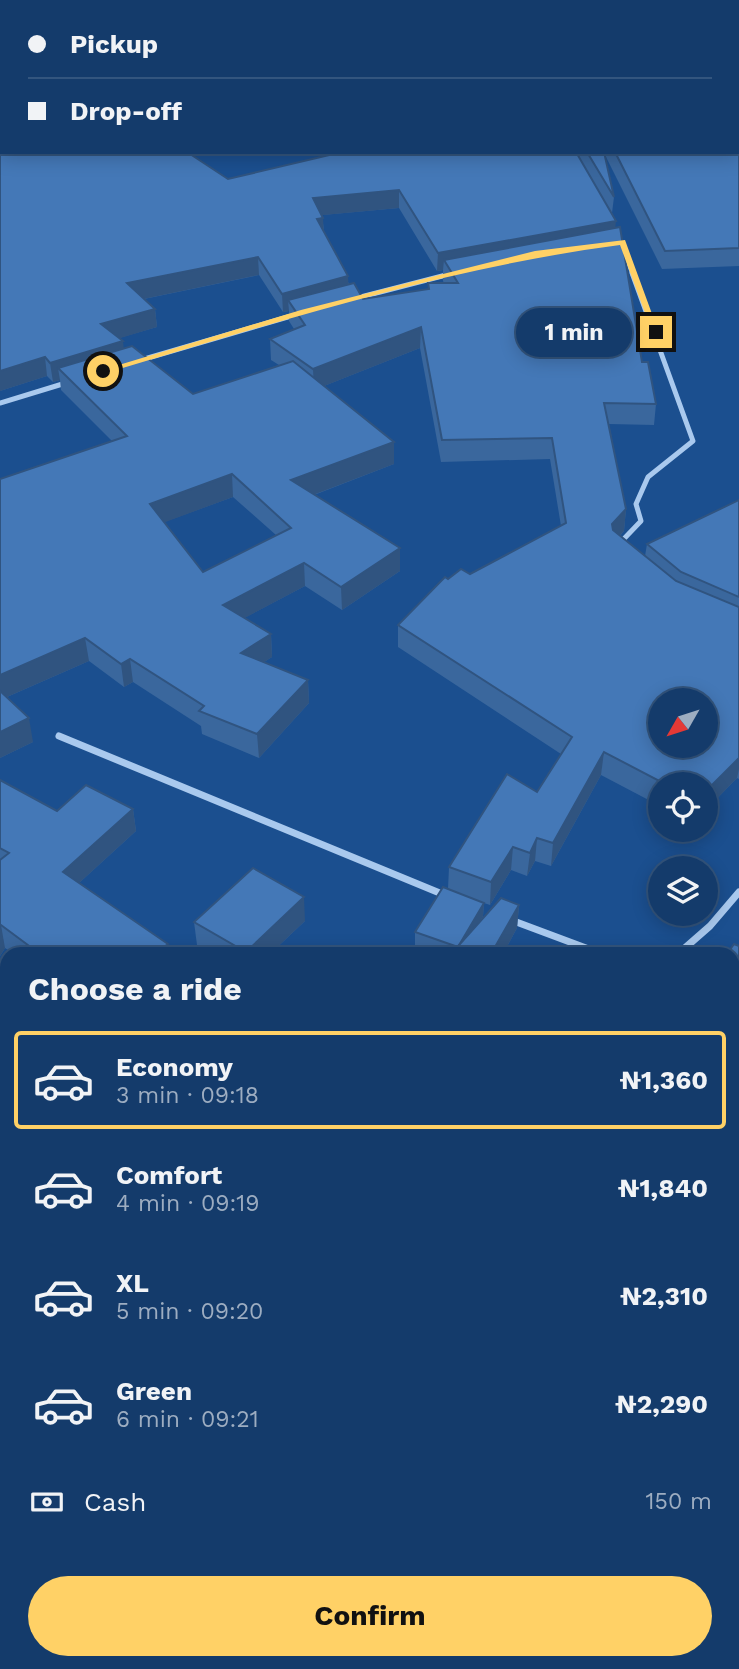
<!DOCTYPE html>
<meta charset="utf-8">
<style>
body{margin:0;font-family:"Work Sans",sans-serif;background:#1d4271;color:#f1f3f6;height:100vh;display:flex;flex-direction:column;font-size:26px;white-space:nowrap}
*{box-sizing:border-box;margin:0}
p{font-size:23px;color:#9dadc1}
.icon{flex:none;width:38px;height:38px;fill:none;stroke:currentColor;stroke-width:2;stroke-linecap:round;stroke-linejoin:round}
.map{position:relative;flex:1;overflow:hidden}
.side{position:absolute;left:0px;top:947px;width:740px;height:723px;display:flex;flex-direction:column;background:#143b6b;border-radius:21px 21px 0 0;box-shadow:0 4px 18px #0003,0 0 0 2px #33557e}
.side>*{flex:none}
.hud{position:absolute;left:0px;top:0px;width:740px;height:154px;box-shadow:0 4px 18px #0003,0 0 0 2px #33557e;display:grid;align-content:center;height:154px;padding:0 28px;background:#143b6b}
.needle{width:46px;rotate:231deg}
.controls{position:absolute;left:648px;top:688px;display:grid;gap:14px}
.controls a{display:grid;place-items:center;width:70px;height:70px;border-radius:50%;background:#143b6b;box-shadow:0 4px 18px #0003,0 0 0 2px #33557e;font-size:35px}
.end{position:absolute;width:32px;height:32px;margin:-16px;border:9px solid #ffd166;background:#111;box-shadow:0 0 0 4px #111}
.from{border-radius:50%}
.bubble{position:absolute;height:49px;border-radius:24px;background:#143b6b;box-shadow:0 4px 18px #0003,0 0 0 2px #33557e;font-size:23px;font-weight:700;line-height:49px;text-align:center}
.hud b{display:flex;align-items:center;gap:24px;height:66px;font-size:26px}
.hud b+b{border-top:2px solid #33557e}
.hud i{width:18px;height:18px;background:#f1f3f6}
ul{padding:0;list-style:none}
li{display:flex;align-items:center;gap:21px;height:98px;margin:0 14px 10px;padding:0 14px;border:4px solid transparent;border-radius:7px}
li div{flex:1}
li b{display:block;font-size:26px}
li em{font-style:normal;font-weight:700}
li.current{border-color:#ffd166}
li>.icon{width:63px;height:63px;stroke-width:1.5}
h2{padding:0 28px;font-size:32px;line-height:84px}
.pay{display:flex;align-items:center;gap:18px;height:77px;padding:0 28px;font-size:26px}
.pay p{margin-inline-start:auto}
.action{display:flex;gap:14px;margin-top:auto;padding:14px 28px}
.action a{flex:1;height:80px;border-radius:42px;background:#ffd166;color:#111;font-size:28px;font-weight:700;line-height:80px;text-align:center}
.map>svg:first-child{display:block}
</style>
<div class="map">
<svg width="739" height="1669" viewBox="0 0 739 1669">
<rect width="100%" height="100%" fill="#1b4f8f"/>
<g fill="none" stroke-linecap="round" stroke-linejoin="round">
<!-- street-far3 -->
<g stroke="#a9c9ee" stroke-width="4.5">
<path d="M618,235L633,275"/>
<path d="M446,275L450,274"/>
</g>
<!-- street-far2 -->
<g stroke="#a9c9ee" stroke-width="5">
<path d="M353,299L450,274"/>
<path d="M141,360L298,314"/>
<path d="M0,403L69,382"/>
<path d="M618,545L641,521L636,504L648,477L693,441L632,273"/>
</g>
<!-- street-far1 -->
<g stroke="#a9c9ee" stroke-width="7">
<path d="M59,736L447,896"/>
<path d="M511,920L602,954"/>
<path d="M678,954L710,926L739,892"/>
</g>
<!-- street -->
<g stroke="#a9c9ee" stroke-width="9">
<path d="M733,1604L739,1610"/>
<path d="M0,1656L7,1650"/>
</g>
</g>
<!-- wall -->
<g fill="#3a679d" fill-rule="evenodd">
<path d="M0,0H739V266L662,269L605,155L614,197L612,213L642,362L656,404L654,425L609,424L626,509L624,531L620,536L645,556L647,544L739,500V779L737,778L705,811V784H660V806L601,775L551,866L535,861L527,876L511,870L490,905L484,903L483,916L481,921L519,905L517,928L503,954H439L415,945V932L448,889L449,867L537,792L561,754L398,647V625L448,579L470,574L561,526L550,459L441,462L420,348L324,386L394,442V464L314,495L400,571L342,610L305,586L244,618L271,634L272,657L264,662L308,680L309,703L259,758L202,734L201,726L133,682L124,687L89,661L7,697L33,742L0,758V479L112,441L61,390L60,380L53,382L47,376L0,391ZM2,2L738,152H337L339,153L228,179L2,152ZM399,208L437,271L443,270V281L444,283H428V289L363,299L349,284L324,231L322,215ZM259,275L283,312L289,311V321L294,329L270,339L271,360L279,365L193,394L123,348L119,338L157,327L155,309L144,299ZM233,497L276,535L203,572L164,522Z"/>
<path d="M0,780L57,811L133,809L136,831L79,883L168,944L169,954H14L5,948L0,956Z"/>
<path d="M305,921L270,954H210L197,945L194,922Z"/>
<path d="M739,946V1430L733,1438L736,1240L733,1237V954Z"/>
<path d="M7,1196V1389L3,1385L0,1388V1202Z"/>
</g>
<!-- shaded-wall -->
<g fill="#305480">
<path d="M0,145H2V152H40L0,163Z"/>
<path d="M399,190V208L313,216V198Z"/>
<path d="M323,218L324,236L317,219Z"/>
<path d="M616,221L614,239L444,260L443,270L437,271L438,253Z"/>
<path d="M258,257L259,275L129,302L127,283Z"/>
<path d="M348,276L349,294L288,300L289,311L283,312L282,294Z"/>
<path d="M155,309L157,327L104,343L101,324Z"/>
<path d="M421,327L420,348L314,390L313,369Z"/>
<path d="M123,341L125,360L58,368L60,380L53,382L50,363Z"/>
<path d="M45,357L47,376L0,391V371Z"/>
<path d="M394,442V464L292,503L291,480Z"/>
<path d="M232,474L233,497L152,527L150,504Z"/>
<path d="M626,509L624,531L610,546L612,524Z"/>
<path d="M400,548V571L342,610L341,587Z"/>
<path d="M304,563L305,586L224,629L223,605Z"/>
<path d="M271,634L272,657L242,677L241,653Z"/>
<path d="M85,638L89,661L0,700V675Z"/>
<path d="M130,659L133,682L124,687L121,664Z"/>
<path d="M308,680L309,703L259,758L257,734Z"/>
<path d="M29,718L33,742L0,758V732Z"/>
<path d="M604,752L601,775L551,866L553,843Z"/>
<path d="M739,758V769L737,778L705,811V792Z"/>
<path d="M133,809L136,831L67,894L63,872Z"/>
<path d="M537,838L535,861L527,876L530,853Z"/>
<path d="M513,847L511,870L490,905L491,882Z"/>
<path d="M304,897L305,921L270,954H246V952Z"/>
<path d="M484,903L483,916L461,954L458,947Z"/>
<path d="M519,905L517,928L503,954H491Z"/>
<path d="M1,925L5,948L0,956V926Z"/>
<path d="M168,944L169,954H155Z"/>
<path d="M0,1374L3,1385L0,1388Z"/>
<path d="M739,1416V1430L733,1438V1423Z"/>
<path d="M7,1544V1570L0,1576V1550Z"/>
</g>
<!-- building -->
<g fill="#4478b7" stroke="#305480" stroke-width="2" fill-rule="evenodd">
<path d="M0,0H739V248L665,251L615,152H738V2H2V145H0Z"/>
<path d="M9,152H187L228,179L342,152H576L616,221L438,253L399,190L313,198L323,218L317,219L348,276L282,294L258,257L127,283L155,309L101,324L123,341L50,363L45,357L0,371V155Z"/>
<path d="M587,152H604L614,197Z"/>
<path d="M620,227L642,362H648L656,404L604,403L626,509L612,524L613,530L676,581L739,607V758L705,792V784H665L604,752L553,843L537,838L530,853L513,847L491,882L449,867L507,774L537,792L572,737L398,625L445,577L448,579L461,569L470,574L566,523L552,438L442,440L421,327L313,369L270,339L305,325L288,300L354,283L363,299L429,289L428,283H458L444,260ZM660,700H705V746H660Z"/>
<path d="M132,346L193,394L293,361L394,442L291,480L400,548L341,587L304,563L223,605L271,634L241,653L308,680L257,734L199,711L204,706L130,659L121,664L85,638L0,675V479L127,436L58,368ZM232,474L291,528L203,572L150,504Z"/>
<path d="M739,500V597L681,572L647,544Z"/>
<path d="M0,691L29,718L0,732Z"/>
<path d="M0,780L57,811L86,785L133,809L63,872L168,944L155,954H40L1,925L0,926V860L9,853L0,848Z"/>
<path d="M253,868L304,897L246,952L194,922Z"/>
<path d="M443,887L484,903L458,947L415,932Z"/>
<path d="M501,898L519,905L491,954H451Z"/>
<path d="M734,944L739,946V1212L733,1207V954H727Z"/>
<path d="M7,1196V1374L0,1367V1202Z"/>
<path d="M739,1237V1416L733,1423V1243Z"/>
<path d="M0,1520L7,1527V1544L0,1550Z"/>
<path d="M94,1662H382L388,1669H87Z"/>
<path d="M582,1662H674L680,1669H576Z"/>
</g>
<!-- route -->
<path fill="#ffd166" d="M625,240L659,333L652,332L620,245C444,268 275,323 106,373L99,371L301,310L435,276L535,251Z"/>
</svg>
<div class="controls">
<a><svg class="needle" viewBox="-14 -14 28 28"><path d="M0-13l5 13h-10z" fill="#e53935"/><path d="M0 13l5-13h-10z" fill="#9dadc1"/></svg></a>
<a><svg class="icon" aria-label="locate" viewBox="0 0 24 24"><circle cx="12" cy="12" r="6"/><path d="M12 2v4M12 18v4M2 12h4M18 12h4"/></svg></a>
<a><svg class="icon" aria-label="layers" viewBox="0 0 24 24"><path d="M12 4l9 5-9 5-9-5zM3 14l9 5 9-5"/></svg></a>
</div>
<i class="end from" style="left:103px;top:371px"></i>
<i class="end" style="left:656px;top:332px"></i>
<div class="bubble" style="left:516px;top:308px;width:116px">1 min</div>
<div class="hud">
<b><i class="from"></i>Pickup</b>
<b><i></i>Drop-off</b>
</div>
<section class="side">
<h2>Choose a ride</h2>
<ul>
<li class="current"><svg class="icon" aria-label="car" viewBox="0 0 24 24"><path d="M5 17H2v-5l4-1 3-4h7l3 4 3 1v5h-3M9 17h6M6 11h13"/><circle cx="7" cy="17" r="2"/><circle cx="17" cy="17" r="2"/></svg><div><b>Economy</b><p>3 min · 09:18</p></div><em>₦1,360</em></li>
<li><svg class="icon" aria-label="car" viewBox="0 0 24 24"><path d="M5 17H2v-5l4-1 3-4h7l3 4 3 1v5h-3M9 17h6M6 11h13"/><circle cx="7" cy="17" r="2"/><circle cx="17" cy="17" r="2"/></svg><div><b>Comfort</b><p>4 min · 09:19</p></div><em>₦1,840</em></li>
<li><svg class="icon" aria-label="car" viewBox="0 0 24 24"><path d="M5 17H2v-5l4-1 3-4h7l3 4 3 1v5h-3M9 17h6M6 11h13"/><circle cx="7" cy="17" r="2"/><circle cx="17" cy="17" r="2"/></svg><div><b>XL</b><p>5 min · 09:20</p></div><em>₦2,310</em></li>
<li><svg class="icon" aria-label="car" viewBox="0 0 24 24"><path d="M5 17H2v-5l4-1 3-4h7l3 4 3 1v5h-3M9 17h6M6 11h13"/><circle cx="7" cy="17" r="2"/><circle cx="17" cy="17" r="2"/></svg><div><b>Green</b><p>6 min · 09:21</p></div><em>₦2,290</em></li>
</ul>
<div class="pay"><svg class="icon" aria-label="cash" viewBox="0 0 24 24"><path d="M3 7h18v10H3z"/><circle cx="12" cy="12" r="2"/></svg>Cash<p>150 m</p></div>
<div class="action"><a>Confirm</a></div>
</section>
</div>
